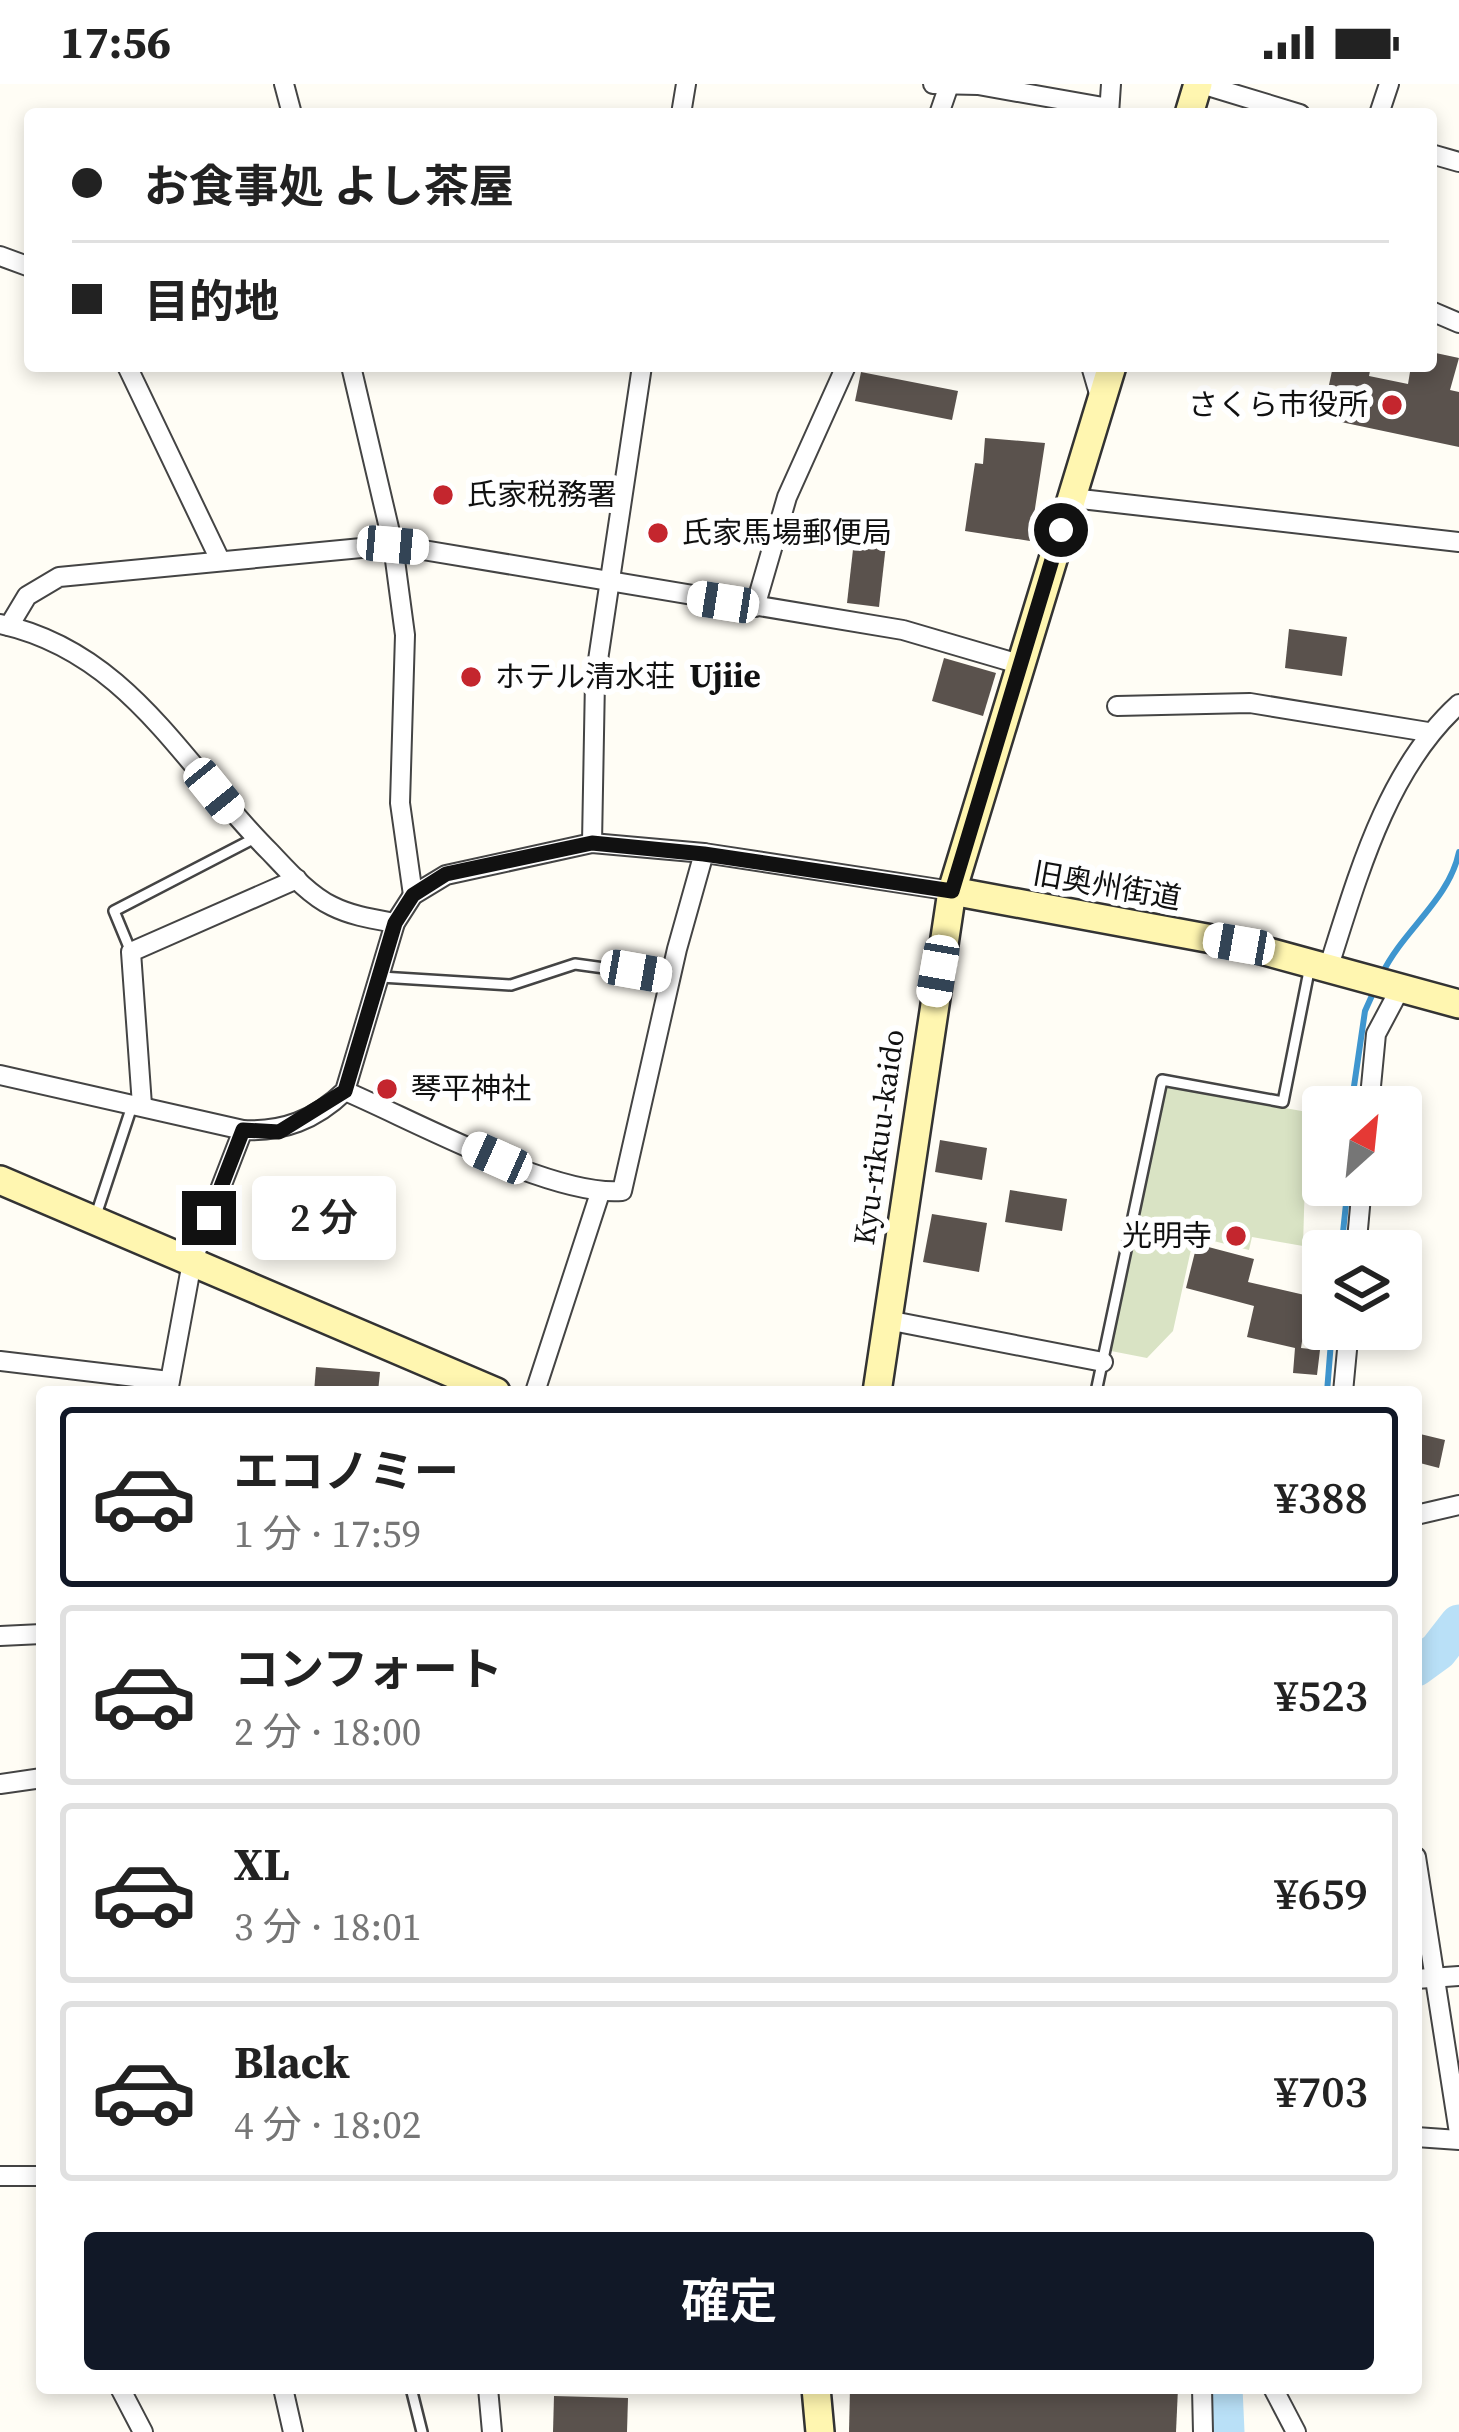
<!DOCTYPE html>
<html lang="ja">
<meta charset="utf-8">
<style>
body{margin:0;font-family:"Source Serif 4","Noto Sans JP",serif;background:#f2f2f2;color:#222;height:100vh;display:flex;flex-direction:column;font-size:45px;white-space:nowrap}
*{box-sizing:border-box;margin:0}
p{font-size:39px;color:#767676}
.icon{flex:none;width:66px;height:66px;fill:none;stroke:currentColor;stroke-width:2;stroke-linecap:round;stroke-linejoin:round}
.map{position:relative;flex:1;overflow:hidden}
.drawer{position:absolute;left:36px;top:1302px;width:1386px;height:1008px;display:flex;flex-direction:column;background:#fff;border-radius:12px;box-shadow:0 6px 18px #0003}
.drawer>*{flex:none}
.guide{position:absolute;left:24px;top:24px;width:1413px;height:264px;border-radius:12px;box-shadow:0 6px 18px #0003;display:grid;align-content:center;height:264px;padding:0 48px;background:#fff}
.needle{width:78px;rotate:27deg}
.fabs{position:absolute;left:1302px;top:1002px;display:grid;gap:24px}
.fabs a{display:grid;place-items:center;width:120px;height:120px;border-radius:12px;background:#fff;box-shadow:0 6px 18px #0003;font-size:60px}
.end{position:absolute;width:54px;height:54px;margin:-27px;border:15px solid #111;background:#fff;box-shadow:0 0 0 6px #fff}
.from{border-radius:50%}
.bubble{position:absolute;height:84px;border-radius:12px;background:#fff;box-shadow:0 6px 18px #0003;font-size:39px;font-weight:600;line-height:84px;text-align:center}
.car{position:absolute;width:36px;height:72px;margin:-36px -18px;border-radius:15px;box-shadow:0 0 9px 3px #0007;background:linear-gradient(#fff 24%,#345 0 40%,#fff 0 76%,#345 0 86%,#fff 0)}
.guide b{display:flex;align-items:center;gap:42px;height:114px;font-size:45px}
.guide b+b{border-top:3px solid #e0e0e0}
.guide i{width:30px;height:30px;background:#222}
ul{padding:21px 0 0;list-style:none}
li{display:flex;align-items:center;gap:36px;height:180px;margin:0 24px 18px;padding:0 24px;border:6px solid #e0e0e0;border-radius:12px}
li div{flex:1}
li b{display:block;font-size:45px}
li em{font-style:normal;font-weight:600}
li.active{border-color:#111827}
li>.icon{width:108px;height:108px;stroke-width:1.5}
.button{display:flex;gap:24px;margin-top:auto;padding:24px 48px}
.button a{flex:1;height:138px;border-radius:12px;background:#111827;color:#fff;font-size:48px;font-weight:600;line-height:138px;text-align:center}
.status{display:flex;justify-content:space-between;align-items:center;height:84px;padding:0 60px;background:#fff;direction:ltr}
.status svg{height:33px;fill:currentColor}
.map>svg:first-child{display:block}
</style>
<div class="status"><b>17:56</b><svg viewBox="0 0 49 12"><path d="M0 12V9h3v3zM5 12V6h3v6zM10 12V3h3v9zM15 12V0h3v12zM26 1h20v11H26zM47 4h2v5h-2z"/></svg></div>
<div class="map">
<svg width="1459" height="2348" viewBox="0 0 1459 2348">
<rect width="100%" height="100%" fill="#fffdf5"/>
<!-- cemetery -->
<path fill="#d9e3c4" d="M1166,1002L1307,1028L1303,1162L1252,1153L1249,1166L1194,1152L1173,1247L1147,1274L1111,1267Z"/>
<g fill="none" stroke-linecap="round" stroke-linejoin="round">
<!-- stream -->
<g stroke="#3f96cf" stroke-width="6">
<path d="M1382,890C1403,846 1449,816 1459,768"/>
<path d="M1351,1023L1365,927L1374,907"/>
<path d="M1341,1167L1348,1101"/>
<path d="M1327,1308L1332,1245"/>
</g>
<!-- river -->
<g stroke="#b9e0f7" stroke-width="39">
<path d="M1416,1583L1438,1567L1459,1540"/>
<path d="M1223,2304L1225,2348"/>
</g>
</g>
<!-- building -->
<g fill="#5a524d">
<path d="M1431,268L1459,274L1450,306L1459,308V363L1322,334L1333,282H1371L1369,292L1408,300L1411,282H1431Z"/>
<path d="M861,288L958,307L952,336L855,317Z"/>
<path d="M985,354L1045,359L1030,457L965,447L975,379L983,380Z"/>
<path d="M857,430L889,434L879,523L847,519Z"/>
<path d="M1289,545L1347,553L1342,592L1285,584Z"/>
<path d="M944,574L996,589L983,632L932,617Z"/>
<path d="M940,1056L987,1064L982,1096L935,1088Z"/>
<path d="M1010,1106L1067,1115L1062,1147L1005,1138Z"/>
<path d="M932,1130L987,1139L979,1188L923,1178Z"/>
<path d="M1197,1160L1254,1175L1248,1198L1309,1212L1301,1264L1320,1266L1317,1291L1293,1289L1295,1264L1247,1253L1254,1222L1186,1204Z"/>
<path d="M316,1283L380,1288L378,1308H314Z"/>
<path d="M1416,1349L1445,1356L1439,1384L1416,1378Z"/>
<path d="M850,2304H1178L1176,2348H849Z"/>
<path d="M554,2312L628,2314L627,2348H553Z"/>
</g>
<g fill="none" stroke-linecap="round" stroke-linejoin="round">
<!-- lane casing -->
<g stroke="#444" stroke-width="14">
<g id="lane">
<path d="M131,868L114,827L255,754"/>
<path d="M381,893L511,901L575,880L670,893"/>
<path d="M95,1134L133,1019"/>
<path d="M1096,1308L1162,996L1283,1018L1310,882"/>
<path d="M411,2304L422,2348"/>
</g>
</g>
<!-- street casing -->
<g stroke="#444" stroke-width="22">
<g id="street">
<path d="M284,0L292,30"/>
<path d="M933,0L978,1L1109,24"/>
<path d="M1201,0L1300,30"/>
<path d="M681,30L686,0"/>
<path d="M939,30L948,4"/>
<path d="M1109,30L1111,0"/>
<path d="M1379,30L1389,0"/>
<path d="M1431,70L1459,78"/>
<path d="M0,172L30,183"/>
<path d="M1431,227L1459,239"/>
<path d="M127,282L220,476"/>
<path d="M351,282L393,461L405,551L400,719L413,811"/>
<path d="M1091,282L1100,313"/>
<path d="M1072,414L1459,458"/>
<path d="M755,523L787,413L846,282"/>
<path d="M0,540C129,568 183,682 270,768C288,787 309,811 332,822C352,832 373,835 395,839"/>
<path d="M9,542L27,512L59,493L393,461L903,546L1019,580"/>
<path d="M1117,622L1250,619L1428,648"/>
<path d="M592,759L595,596L642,282"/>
<path d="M1329,882C1358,791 1387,685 1459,620"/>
<path d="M0,991L243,1046C283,1048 315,1036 345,1007L395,839L413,811L446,791L592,759L704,769L952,807"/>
<path d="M345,1007C413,1036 553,1113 622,1107L677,865L704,769"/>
<path d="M142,1021L131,868L297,795"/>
<path d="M1369,1023L1376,950L1401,903"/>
<path d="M1356,1167L1362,1101"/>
<path d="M887,1236L1103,1278"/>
<path d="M0,1277L169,1297"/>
<path d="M168,1308L192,1178L243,1046"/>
<path d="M535,1308L600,1109"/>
<path d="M1343,1308L1349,1245"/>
<path d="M1416,1431L1459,1421"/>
<path d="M0,1552L42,1550"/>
<path d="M0,1700L42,1694"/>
<path d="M1416,1773L1459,2049"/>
<path d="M1416,1895L1459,1892"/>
<path d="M1416,2053L1459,2056"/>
<path d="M0,2092H42"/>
<path d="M120,2304L143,2348"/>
<path d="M283,2304L293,2348"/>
<path d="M488,2304L492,2348"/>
<path d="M1202,2304L1203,2348"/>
<path d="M1273,2304L1296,2348"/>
</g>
</g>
<!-- secondary casing -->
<g stroke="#333" stroke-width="32">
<g id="secondary">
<path d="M1189,30L1198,0"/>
<path d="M952,807L1239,860L1459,920"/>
<path d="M0,1096L496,1308"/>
<path d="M877,1308L952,807L1112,282"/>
<path d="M816,2304L820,2348"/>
</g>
</g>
<!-- lane -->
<use href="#lane" stroke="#fff" stroke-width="9"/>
<!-- street -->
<use href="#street" stroke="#fff" stroke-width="18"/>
<!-- secondary -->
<use href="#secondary" stroke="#fff6b0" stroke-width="27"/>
</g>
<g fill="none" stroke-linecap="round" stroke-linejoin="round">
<!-- route -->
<path stroke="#111" stroke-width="15" d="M209,1134L243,1046L279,1048L345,1007L395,839L413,811L446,790L592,759L704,770L952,807L1061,446"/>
</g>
<!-- markers -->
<g fill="#c4262e" stroke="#fff" stroke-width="4.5">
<circle cx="1392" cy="321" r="12"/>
<circle cx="443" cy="411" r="12"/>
<circle cx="658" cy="449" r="12"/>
<circle cx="471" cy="593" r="12"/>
<circle cx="387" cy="1005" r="12"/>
<circle cx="1236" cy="1152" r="12"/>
</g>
<g text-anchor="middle" stroke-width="12" stroke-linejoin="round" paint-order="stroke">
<!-- poi labels -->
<g font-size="30" fill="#111" stroke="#fff" text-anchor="start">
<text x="1368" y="331" text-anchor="end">さくら市役所</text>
<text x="467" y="421">氏家税務署</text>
<text x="682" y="459">氏家馬場郵便局</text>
<text x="495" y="603">ホテル清水荘</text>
<text x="411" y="1015">琴平神社</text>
<text x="1212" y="1162" text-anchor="end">光明寺</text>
</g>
<!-- street labels -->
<g font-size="30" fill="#111" stroke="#fff">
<text transform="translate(1107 802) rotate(10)" y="10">旧奥州街道</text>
<text transform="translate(879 1053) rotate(-82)" y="10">Kyu-rikuu-kaido</text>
</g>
<!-- neighbourhood labels -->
<g font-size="33" font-weight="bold" fill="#111" stroke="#fff">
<text x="725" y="603">Ujiie</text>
</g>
</g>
</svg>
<div class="fabs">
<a><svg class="needle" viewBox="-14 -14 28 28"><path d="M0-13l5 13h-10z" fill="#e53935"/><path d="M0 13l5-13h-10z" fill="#767676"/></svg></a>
<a><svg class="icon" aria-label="layers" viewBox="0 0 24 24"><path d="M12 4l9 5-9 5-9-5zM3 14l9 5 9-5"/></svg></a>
</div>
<i class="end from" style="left:1061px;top:446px"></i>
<i class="end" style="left:209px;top:1134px"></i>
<div class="bubble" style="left:252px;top:1092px;width:144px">2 分</div>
<i class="car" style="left:393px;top:461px;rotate:95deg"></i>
<i class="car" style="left:723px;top:518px;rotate:279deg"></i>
<i class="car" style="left:214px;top:707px;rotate:141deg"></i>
<i class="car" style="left:1239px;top:860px;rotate:280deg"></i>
<i class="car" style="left:636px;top:887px;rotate:100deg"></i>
<i class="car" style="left:938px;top:887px;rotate:190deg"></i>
<i class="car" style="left:497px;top:1074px;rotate:294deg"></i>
<div class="guide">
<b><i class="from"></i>お食事処 よし茶屋</b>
<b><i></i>目的地</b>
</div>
<section class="drawer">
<ul>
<li class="active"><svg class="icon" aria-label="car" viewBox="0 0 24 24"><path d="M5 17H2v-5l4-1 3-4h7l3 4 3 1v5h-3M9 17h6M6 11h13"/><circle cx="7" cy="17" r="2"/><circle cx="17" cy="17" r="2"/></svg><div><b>エコノミー</b><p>1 分 · 17:59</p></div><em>¥388</em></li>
<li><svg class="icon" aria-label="car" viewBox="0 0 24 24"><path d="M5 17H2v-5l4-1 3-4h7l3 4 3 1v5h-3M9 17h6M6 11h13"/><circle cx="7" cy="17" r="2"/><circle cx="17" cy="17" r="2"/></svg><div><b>コンフォート</b><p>2 分 · 18:00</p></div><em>¥523</em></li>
<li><svg class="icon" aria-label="car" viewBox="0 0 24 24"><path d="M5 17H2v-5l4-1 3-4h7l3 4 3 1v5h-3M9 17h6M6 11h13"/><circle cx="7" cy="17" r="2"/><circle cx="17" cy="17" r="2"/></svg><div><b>XL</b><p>3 分 · 18:01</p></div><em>¥659</em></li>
<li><svg class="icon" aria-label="car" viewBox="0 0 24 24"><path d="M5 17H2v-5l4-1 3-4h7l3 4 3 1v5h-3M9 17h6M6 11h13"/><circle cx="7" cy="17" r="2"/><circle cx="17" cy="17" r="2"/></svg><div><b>Black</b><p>4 分 · 18:02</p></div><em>¥703</em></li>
</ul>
<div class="button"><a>確定</a></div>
</section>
</div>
